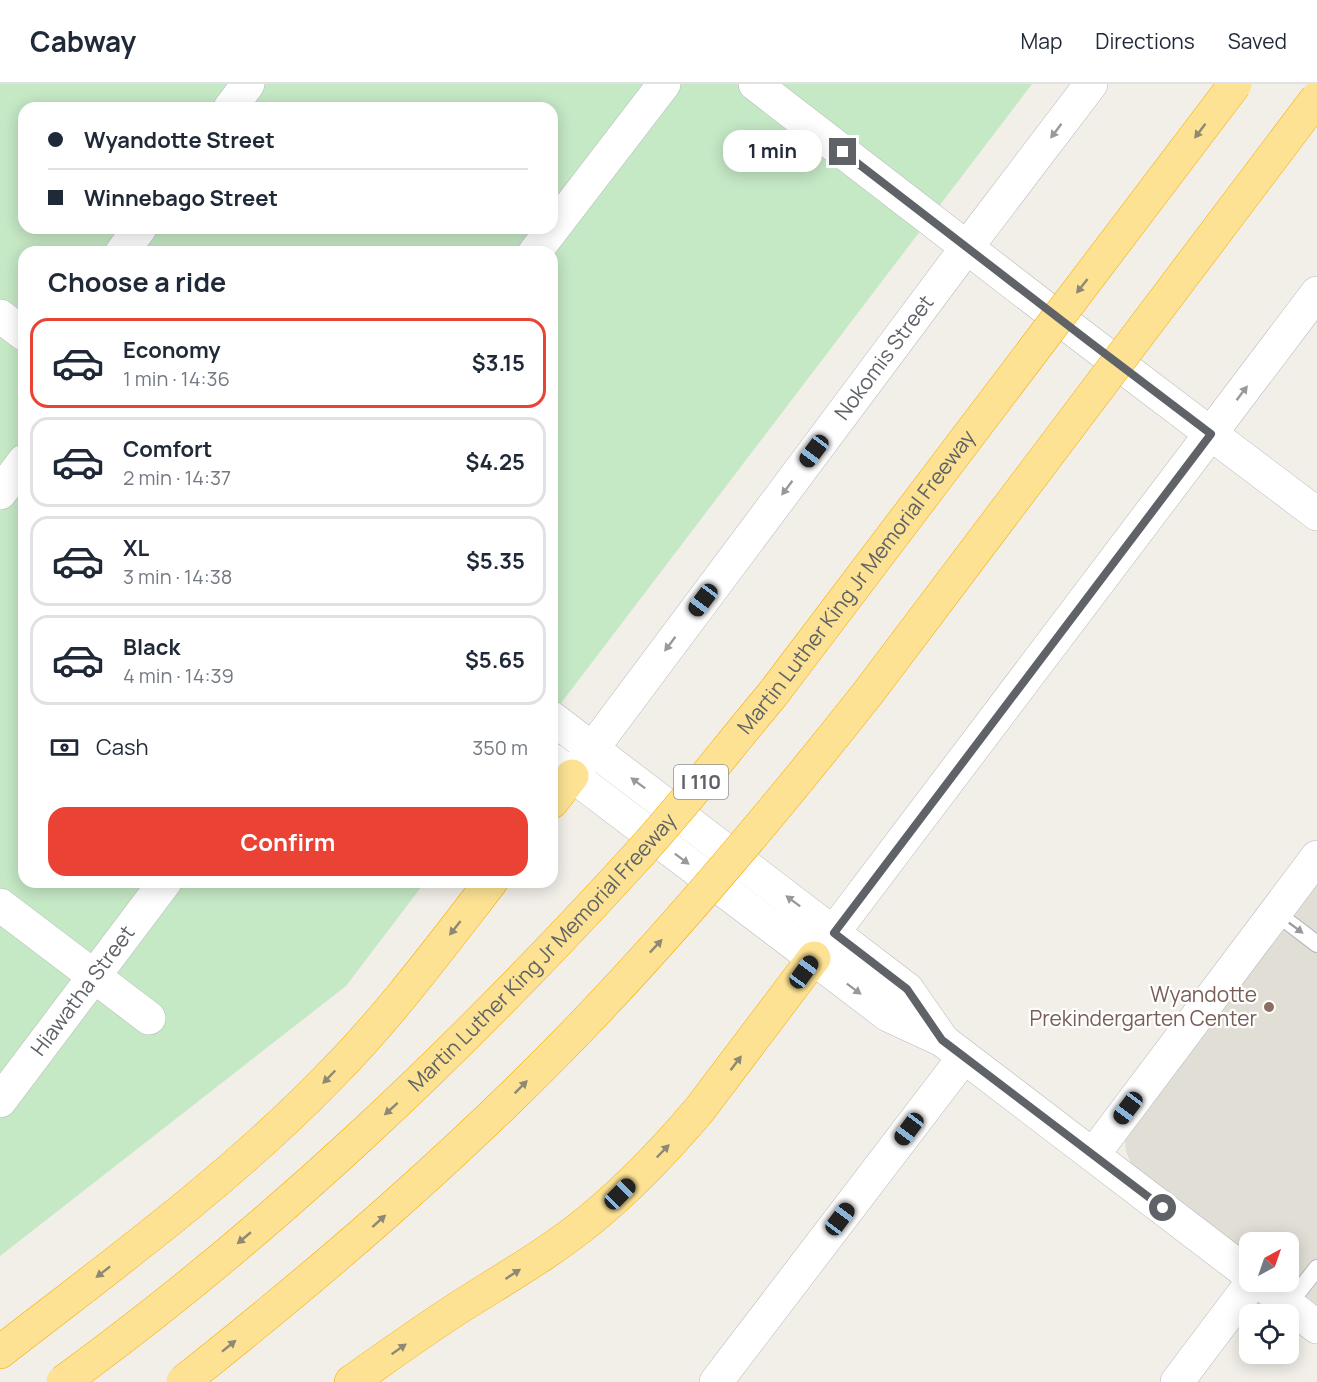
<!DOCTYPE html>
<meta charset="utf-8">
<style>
body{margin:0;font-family:Manrope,sans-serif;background:#f2f2f3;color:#1f2937;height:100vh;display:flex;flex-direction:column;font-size:22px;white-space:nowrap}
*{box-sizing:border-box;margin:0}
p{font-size:20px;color:#747a83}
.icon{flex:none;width:33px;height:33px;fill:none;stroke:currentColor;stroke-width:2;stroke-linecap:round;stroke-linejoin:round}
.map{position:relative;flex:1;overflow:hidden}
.details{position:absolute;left:18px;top:162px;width:540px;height:642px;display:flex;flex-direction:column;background:#fff;border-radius:18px;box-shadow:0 3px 15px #0003}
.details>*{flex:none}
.guide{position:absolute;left:18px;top:18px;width:540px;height:132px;border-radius:18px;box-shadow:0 3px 15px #0003;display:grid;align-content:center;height:132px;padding:0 30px;background:#fff}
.needle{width:39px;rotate:40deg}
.fabs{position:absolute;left:1239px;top:1148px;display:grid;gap:12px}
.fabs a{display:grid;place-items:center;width:60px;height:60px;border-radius:12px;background:#fff;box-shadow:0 3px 15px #0003;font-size:30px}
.end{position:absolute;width:27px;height:27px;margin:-14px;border:8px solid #5f6368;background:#fff;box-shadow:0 0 0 3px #fff}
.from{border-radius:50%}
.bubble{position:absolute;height:42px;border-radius:18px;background:#fff;box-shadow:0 3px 15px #0003;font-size:20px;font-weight:700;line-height:42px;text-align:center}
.car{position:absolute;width:18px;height:36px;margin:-18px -9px;border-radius:8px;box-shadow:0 0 4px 2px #0007;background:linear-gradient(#222 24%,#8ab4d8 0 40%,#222 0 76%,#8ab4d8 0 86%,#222 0)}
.guide b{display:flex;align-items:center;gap:21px;height:57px;font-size:22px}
.guide b+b{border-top:2px solid #e0e1e3}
.guide i{width:15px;height:15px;background:#1f2937}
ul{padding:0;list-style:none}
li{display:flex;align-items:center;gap:18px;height:90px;margin:0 12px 9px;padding:0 18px;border:3px solid #e0e1e3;border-radius:18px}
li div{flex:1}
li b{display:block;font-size:22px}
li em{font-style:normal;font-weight:700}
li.current{border-color:#ea4335}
li>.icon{width:54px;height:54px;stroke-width:1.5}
h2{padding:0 30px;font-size:27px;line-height:72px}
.pay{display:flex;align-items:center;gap:15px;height:66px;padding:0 30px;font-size:22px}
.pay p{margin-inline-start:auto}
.action{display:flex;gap:12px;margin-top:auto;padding:12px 30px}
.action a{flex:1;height:69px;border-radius:18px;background:#ea4335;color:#fff;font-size:24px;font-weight:700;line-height:69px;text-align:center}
header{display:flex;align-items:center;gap:36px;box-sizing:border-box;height:84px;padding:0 30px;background:#fff;border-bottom:2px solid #e0e1e3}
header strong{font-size:28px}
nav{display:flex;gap:33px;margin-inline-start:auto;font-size:21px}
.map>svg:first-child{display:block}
</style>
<header>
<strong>Cabway</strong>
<nav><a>Map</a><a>Directions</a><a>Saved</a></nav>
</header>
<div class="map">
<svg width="1317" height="1298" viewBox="0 0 1317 1298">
<rect width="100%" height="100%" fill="#f1efe8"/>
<!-- education -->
<path fill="#e1ded6" d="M1317,798V1222L1284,1197H1288V1158H1250L1249,1170L1131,1080L1126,1067L1125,1058L1127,1049Z"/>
<!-- green -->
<path fill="#c5e8c5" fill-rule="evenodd" d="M0,0H1032L552,631V168H24V798H425L346,902L0,1172ZM24,24H552V144H24Z"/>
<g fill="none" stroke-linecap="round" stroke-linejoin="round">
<!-- lane casing -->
<g stroke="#b5b8bc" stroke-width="18">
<g id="lane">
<path d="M1275,828L1317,860"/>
<path d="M1288,1221L1317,1184"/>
</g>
</g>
<!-- street casing -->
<g stroke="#b5b8bc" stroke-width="34">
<g id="street">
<path d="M755,0L1087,256L1317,430"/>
<path d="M230,24L248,0"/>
<path d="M122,168L140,144"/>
<path d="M535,168L664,0"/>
<path d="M0,409L24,377"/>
<path d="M0,821L149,934"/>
<path id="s1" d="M0,1017L165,798"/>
<path d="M1093,1071L1317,773"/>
<path d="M716,1298L964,973"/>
<path d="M1177,1298L1253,1197"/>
</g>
</g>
<!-- secondary casing -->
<g stroke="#b6babf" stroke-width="34">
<g id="secondary">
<path d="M0,232L24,250"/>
<path d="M552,634L907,905L941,954"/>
<path d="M552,676L888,931L942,956L1250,1191"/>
<path id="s2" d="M572,692L967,163L1091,0"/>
<path d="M814,874L1317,209"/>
<path d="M1258,1197L1317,1243"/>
</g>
</g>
<!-- highway casing -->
<g stroke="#f9ab00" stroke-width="34">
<g id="highway">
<path d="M552,718L572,692"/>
<path d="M0,1268C112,1181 229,1096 328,994C388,934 439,865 491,798"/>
<path d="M351,1298C388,1272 425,1245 463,1221C507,1193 551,1168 591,1135C631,1102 667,1064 700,1025L814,874"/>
</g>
</g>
<!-- lane -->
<use href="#lane" stroke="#fff" stroke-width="16"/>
<!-- street -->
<use href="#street" stroke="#fff" stroke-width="33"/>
<!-- secondary -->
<use href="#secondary" stroke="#fff" stroke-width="33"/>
<!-- highway -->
<use href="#highway" stroke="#fde293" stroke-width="33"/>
<!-- highway-bridge casing -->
<g stroke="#f9ab00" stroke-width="34" stroke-linecap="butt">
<g id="highway-bridge">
<path id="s3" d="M63,1298C271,1147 458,968 631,779C681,725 725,667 772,611L1235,0"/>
<path d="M183,1298C323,1187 457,1072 581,943C683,837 777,724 868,609L1317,14"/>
</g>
</g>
<!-- highway-bridge -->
<use href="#highway-bridge" stroke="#fde293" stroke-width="33"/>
</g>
<!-- one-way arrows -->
<defs><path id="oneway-solid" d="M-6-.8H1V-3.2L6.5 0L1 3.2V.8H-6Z" transform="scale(1.5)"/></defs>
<g fill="#979a9d">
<use href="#oneway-solid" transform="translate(1056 47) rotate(127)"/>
<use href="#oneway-solid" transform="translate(1242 309) rotate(-53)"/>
<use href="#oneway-solid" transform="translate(787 404) rotate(127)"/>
<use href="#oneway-solid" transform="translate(670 560) rotate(127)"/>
<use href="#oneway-solid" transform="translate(638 699) rotate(-143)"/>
<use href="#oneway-solid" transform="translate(682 775) rotate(37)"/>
<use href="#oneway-solid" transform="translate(793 817) rotate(-143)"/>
<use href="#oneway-solid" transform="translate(1296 844) rotate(37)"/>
<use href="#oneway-solid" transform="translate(854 905) rotate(37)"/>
</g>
<g fill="#8e8975">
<use href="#oneway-solid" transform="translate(1200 47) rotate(127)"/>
<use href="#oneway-solid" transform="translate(1082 202) rotate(128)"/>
<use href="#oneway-solid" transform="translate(455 844) rotate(128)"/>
<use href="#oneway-solid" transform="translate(656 862) rotate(-47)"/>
<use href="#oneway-solid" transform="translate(736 979) rotate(-53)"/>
<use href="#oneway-solid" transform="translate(329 993) rotate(134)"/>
<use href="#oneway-solid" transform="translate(521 1003) rotate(-45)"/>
<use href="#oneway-solid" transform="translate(391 1025) rotate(138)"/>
<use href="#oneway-solid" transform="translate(663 1067) rotate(-46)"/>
<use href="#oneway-solid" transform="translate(379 1137) rotate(-42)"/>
<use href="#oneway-solid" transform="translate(244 1154) rotate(140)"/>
<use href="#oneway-solid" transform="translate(103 1188) rotate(142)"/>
<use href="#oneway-solid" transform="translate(513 1190) rotate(-33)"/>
<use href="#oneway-solid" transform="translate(229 1262) rotate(-39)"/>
<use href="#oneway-solid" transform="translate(399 1265) rotate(-35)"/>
</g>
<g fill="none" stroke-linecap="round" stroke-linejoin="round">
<!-- route -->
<path stroke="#5f6368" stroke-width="8" d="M843,68L1087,256L1211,350L834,849L907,905L942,956L1163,1124"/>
</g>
<!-- markers -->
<circle fill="#8d6e63" stroke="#fff" stroke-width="2" cx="1269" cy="923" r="6"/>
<g text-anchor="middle" stroke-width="4.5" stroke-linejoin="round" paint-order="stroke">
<!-- shield labels -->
<rect fill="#fff" stroke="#8f9295" stroke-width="1.5" x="674" y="681" width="54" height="34" rx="4.5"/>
<g font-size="20" font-weight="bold" fill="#5f6368">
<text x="701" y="705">I 110</text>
</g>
<!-- street labels -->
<g font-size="21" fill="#5f6368" stroke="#fff">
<text dy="7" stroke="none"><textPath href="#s2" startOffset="522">Nokomis Street</textPath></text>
<text dy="7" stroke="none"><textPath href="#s3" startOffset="1131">Martin Luther King Jr Memorial Freeway</textPath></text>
<text dy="7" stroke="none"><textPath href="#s3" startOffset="645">Martin Luther King Jr Memorial Freeway</textPath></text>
<text dy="7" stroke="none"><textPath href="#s1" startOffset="138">Hiawatha Street</textPath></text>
</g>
<!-- education labels -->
<g font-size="21" fill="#785e54" stroke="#fff" text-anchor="end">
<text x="1257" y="918">Wyandotte<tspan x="1257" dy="24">Prekindergarten Center</tspan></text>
</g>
</g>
</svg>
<div class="fabs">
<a><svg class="needle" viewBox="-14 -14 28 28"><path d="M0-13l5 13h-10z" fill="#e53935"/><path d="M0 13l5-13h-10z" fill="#747a83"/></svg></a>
<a><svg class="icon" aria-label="locate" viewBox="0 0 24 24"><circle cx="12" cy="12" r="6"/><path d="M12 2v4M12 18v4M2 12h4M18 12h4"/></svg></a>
</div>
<i class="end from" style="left:1163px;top:1124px"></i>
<i class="end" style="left:843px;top:68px"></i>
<div class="bubble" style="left:723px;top:46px;width:99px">1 min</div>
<i class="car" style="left:814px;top:367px;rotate:217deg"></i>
<i class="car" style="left:703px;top:516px;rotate:217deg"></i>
<i class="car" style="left:804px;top:888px;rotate:36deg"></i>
<i class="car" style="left:1128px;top:1024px;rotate:217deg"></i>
<i class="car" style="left:909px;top:1045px;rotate:217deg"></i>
<i class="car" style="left:620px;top:1110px;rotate:45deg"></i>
<i class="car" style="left:840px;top:1135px;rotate:37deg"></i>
<div class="guide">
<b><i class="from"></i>Wyandotte Street</b>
<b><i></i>Winnebago Street</b>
</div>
<section class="details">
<h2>Choose a ride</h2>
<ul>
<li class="current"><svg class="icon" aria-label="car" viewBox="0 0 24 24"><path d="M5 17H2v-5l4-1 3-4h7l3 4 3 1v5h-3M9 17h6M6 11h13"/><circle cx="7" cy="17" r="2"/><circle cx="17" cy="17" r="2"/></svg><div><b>Economy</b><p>1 min · 14:36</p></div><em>$3.15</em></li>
<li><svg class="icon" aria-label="car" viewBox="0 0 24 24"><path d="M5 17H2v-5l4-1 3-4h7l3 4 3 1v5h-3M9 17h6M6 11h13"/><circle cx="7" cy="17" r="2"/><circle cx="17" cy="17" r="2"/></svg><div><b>Comfort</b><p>2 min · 14:37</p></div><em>$4.25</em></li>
<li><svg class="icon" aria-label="car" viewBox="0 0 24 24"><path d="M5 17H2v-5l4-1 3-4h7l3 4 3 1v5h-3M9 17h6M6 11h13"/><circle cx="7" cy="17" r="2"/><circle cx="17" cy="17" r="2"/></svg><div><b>XL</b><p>3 min · 14:38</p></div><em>$5.35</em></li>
<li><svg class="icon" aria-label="car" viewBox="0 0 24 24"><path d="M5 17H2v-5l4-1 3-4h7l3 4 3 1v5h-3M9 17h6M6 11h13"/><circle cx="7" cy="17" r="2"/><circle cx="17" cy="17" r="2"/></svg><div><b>Black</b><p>4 min · 14:39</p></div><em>$5.65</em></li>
</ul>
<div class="pay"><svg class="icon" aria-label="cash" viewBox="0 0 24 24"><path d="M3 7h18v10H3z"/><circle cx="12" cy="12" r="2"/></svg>Cash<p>350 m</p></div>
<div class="action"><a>Confirm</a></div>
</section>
</div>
